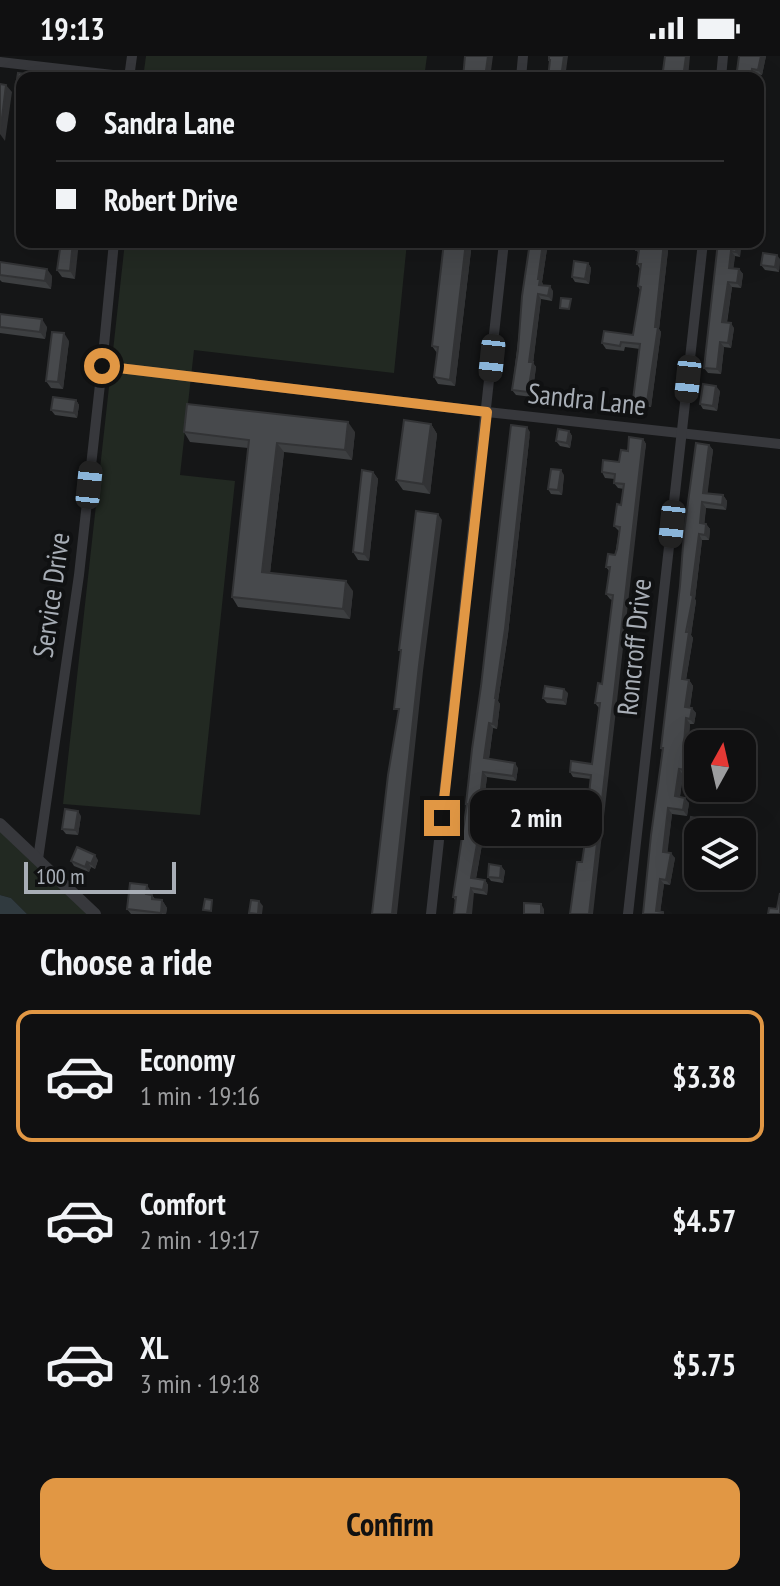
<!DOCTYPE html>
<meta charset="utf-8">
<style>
body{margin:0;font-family:"PT Sans Narrow",sans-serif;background:#19191a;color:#f1f3f6;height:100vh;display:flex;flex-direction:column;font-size:30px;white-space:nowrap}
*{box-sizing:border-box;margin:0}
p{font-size:26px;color:#9c9d9f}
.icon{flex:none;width:44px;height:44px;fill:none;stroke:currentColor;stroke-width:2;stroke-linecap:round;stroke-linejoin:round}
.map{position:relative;height:858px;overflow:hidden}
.drawer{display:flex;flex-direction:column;background:#101011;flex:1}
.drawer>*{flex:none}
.guide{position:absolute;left:16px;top:16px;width:748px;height:176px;border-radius:16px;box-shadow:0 8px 32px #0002,0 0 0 2px #303031;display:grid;align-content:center;height:176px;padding:0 40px;background:#101011}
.needle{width:52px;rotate:8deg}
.controls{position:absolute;left:684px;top:674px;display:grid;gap:16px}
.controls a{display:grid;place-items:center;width:72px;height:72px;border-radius:16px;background:#101011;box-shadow:0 8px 32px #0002,0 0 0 2px #303031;font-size:40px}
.scale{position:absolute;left:24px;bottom:20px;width:152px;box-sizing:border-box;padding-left:8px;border:4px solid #a8aeb6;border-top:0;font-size:22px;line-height:28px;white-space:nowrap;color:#a8aeb6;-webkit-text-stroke:6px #101112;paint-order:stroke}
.end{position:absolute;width:36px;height:36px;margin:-18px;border:10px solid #e19744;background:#111;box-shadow:0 0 0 4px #111}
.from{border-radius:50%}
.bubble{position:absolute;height:56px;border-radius:16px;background:#101011;box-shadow:0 8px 32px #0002,0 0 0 2px #303031;font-size:26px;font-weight:700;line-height:56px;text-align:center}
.car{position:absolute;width:24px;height:48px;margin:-24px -12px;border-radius:10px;box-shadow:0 0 6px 2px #0007;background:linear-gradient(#222 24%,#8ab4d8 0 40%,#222 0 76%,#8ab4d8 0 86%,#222 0)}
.guide b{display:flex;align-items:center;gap:28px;height:76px;font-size:30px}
.guide b+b{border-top:2px solid #303031}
.guide i{width:20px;height:20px;background:#f1f3f6}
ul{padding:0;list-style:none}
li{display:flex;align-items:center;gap:24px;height:132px;margin:0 16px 12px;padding:0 24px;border:4px solid transparent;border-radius:16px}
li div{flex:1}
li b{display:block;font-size:30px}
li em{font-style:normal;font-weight:700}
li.current{border-color:#e19744}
li>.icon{width:72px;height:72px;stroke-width:1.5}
h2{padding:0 40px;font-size:36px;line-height:96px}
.action{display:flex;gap:16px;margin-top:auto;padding:16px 40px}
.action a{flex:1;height:92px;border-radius:16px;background:#e19744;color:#111;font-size:32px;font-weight:700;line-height:92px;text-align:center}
.status{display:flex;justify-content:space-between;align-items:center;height:56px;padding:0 40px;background:#101011;direction:ltr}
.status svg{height:22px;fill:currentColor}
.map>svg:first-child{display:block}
</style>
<div class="status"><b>19:13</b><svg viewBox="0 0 49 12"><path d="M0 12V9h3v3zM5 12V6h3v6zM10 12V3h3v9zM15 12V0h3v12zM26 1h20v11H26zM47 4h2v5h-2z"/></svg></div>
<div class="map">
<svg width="780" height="858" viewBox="0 0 780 858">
<rect width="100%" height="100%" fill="#151617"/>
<!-- green -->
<g fill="#222922">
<path d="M146,0H427L424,22H143Z"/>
<path d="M125,186H407L394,317L194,294L180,419L235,425L200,759L63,748Z"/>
<path d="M0,770L95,858H27L11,842L0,839Z"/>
</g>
<!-- water -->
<path fill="#303a3f" d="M0,839L11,842L27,858H0Z"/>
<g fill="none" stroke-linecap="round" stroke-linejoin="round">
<!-- minor -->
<g stroke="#37383c" stroke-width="10">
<path d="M0,6L130,21"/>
<path d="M129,22L132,0"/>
<path d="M521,22L523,0"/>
<path d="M721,22L723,0"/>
<path d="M102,310L487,356L780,388"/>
<path d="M38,803L79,519L102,310L114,186"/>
<path d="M431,858L504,186"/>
<path d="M628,858L703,186"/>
</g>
<!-- tertiary -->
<path stroke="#37383c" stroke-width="12" d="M0,768L95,858"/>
</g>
<!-- wall -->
<g fill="#3d3f41">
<path d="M766,0L762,19L756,18L736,22Z"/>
<path d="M61,186L75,223L62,221L57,214Z"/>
<path d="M444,186H472L455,330L438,328L434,321L437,297L432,290Z"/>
<path d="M530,186H551L550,193H547L542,226L543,229L553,235L552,245L541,243L533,307L536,311L532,341L516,339L512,334Z"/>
<path d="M636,186H669L659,273L661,276L651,351L637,349L633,344L640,293L625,291L624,295L606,293L602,287L633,279L640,234L638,230L640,213L637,208L639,197L636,194Z"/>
<path d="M718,186L741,189L740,201L735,200L733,212L739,213L743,218L741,232L732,231L727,267L734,272L731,292L724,291L721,318L708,317L704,312Z"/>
<path d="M780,203L779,216L765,214L761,209Z"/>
<path d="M0,206L52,220L51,233L2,226L0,224Z"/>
<path d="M588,207L591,212L589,228L575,226L572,221Z"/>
<path d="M0,258L47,271L45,283L0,277Z"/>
<path d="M69,285L63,333L51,332L46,325Z"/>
<path d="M720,335L717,355L703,353L700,348Z"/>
<path d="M76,344L79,349L77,362L55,359L51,354Z"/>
<path d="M431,368L437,378L430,438L403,434L396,424Z"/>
<path d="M569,375L572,380L570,392L560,390L556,385Z"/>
<path d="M184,376H355L352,404L284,396L270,517L353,535L350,563L238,551L232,541L248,392L190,386Z"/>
<path d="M530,376L508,578L498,645L500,648L497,673L493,672L489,703L518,712L516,725L487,721L482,760L486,766L476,823L485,824L488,829L487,839L474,837L455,844L453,841L467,750L466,748Z"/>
<path d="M643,383L646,388L582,806L584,790H581L577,785L585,778L591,723L573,721L570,716L592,708L599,652L595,647L602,628L612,544L610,543L606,538L610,516L606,511L615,499L619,475L614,470L621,449L624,433L618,432L614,427L615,423L605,422L602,416L619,406L628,395Z"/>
<path d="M709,389L713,394L707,437L723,439L727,445L726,454L706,452L704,467L706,468L710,473L709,484H702L695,543L696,545L691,579L693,582L686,624H689L693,630L690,651L696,657L694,668H690L688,688L698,690V721L683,719L680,741L689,747L687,760L672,758L667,796L675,802L670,829L664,828L660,856L643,858L662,694L661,692Z"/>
<path d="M373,416L378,423L369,505L358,504L353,496Z"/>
<path d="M564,419L562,439L551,438L548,433Z"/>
<path d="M568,637L566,649L547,647L543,642Z"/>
<path d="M81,760L78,779L66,778L62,773Z"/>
<path d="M703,763L707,768L705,776H698V779L693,778L689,773Z"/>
<path d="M98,804L95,813L91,811L89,816L74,810L71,805Z"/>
<path d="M501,810L505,815L503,827L491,825L488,821Z"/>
<path d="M152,837V839L155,843L162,844L167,852L166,858H131L127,853Z"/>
</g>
<!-- shaded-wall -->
<g fill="#323335">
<path d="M488,0H493L490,22H485Z"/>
<path d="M564,0H568L565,22H561Z"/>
<path d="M686,0H690L688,22H683Z"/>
<path d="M761,0H766L762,19L758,14Z"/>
<path d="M752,13L756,18L755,22H751Z"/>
<path d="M6,29L12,36L5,85L0,78Z"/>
<path d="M73,186H79L75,223L70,215Z"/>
<path d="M466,186H472L455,330L450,324Z"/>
<path d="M664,186H669L659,273L661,276L651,351L647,346Z"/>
<path d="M738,186L741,189L740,201L736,196Z"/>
<path d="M543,187L547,193L542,226L543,228V234L539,229L538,223Z"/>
<path d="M731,195L735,200L733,217L729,212Z"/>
<path d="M777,199L780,203L779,216L775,211Z"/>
<path d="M588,207L591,212L589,228L585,223Z"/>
<path d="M47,213L52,220L51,233L45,225Z"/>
<path d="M739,213L743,218L741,232L737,227Z"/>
<path d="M728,226L732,231L726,271L722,266Z"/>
<path d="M550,230L553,235L552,245L548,240Z"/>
<path d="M538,238L541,243L533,307L536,311L532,341L528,336L529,306Z"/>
<path d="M42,263L47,271L45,283L40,276Z"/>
<path d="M731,267L734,272L731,292L728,287Z"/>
<path d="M64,277L69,285L63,333L58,326Z"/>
<path d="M720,286L724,291L721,318L717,313Z"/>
<path d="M716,330L720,335L717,355L713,350Z"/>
<path d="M76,344L79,349L77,362L74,357Z"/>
<path d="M348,366L355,376L352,404L345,394Z"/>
<path d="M431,368L437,378L430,438L423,428Z"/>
<path d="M527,371L530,376L508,578L498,645L500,648L497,673L493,668L495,642Z"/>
<path d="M569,375L572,380L570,392L567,387Z"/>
<path d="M643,383L646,388L593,858H589Z"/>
<path d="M277,387L284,396L269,526L262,516Z"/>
<path d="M709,389L713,394L707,442L703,437Z"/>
<path d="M561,414L564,419L562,439L558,434Z"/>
<path d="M373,416L378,423L369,505L364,498Z"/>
<path d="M723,439L727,445L726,454L722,449Z"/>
<path d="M702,446L706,452L704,473L700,467Z"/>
<path d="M438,458L442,464L423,615L397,858H392L419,609Z"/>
<path d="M706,468L710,473L709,484L705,479Z"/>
<path d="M699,478L702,484L695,543L696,545L691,579L693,582L685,629L682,623Z"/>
<path d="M346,525L353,535L350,563L343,553Z"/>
<path d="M689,624L693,630L689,656L685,651Z"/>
<path d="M564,633L568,637L566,649L563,644Z"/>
<path d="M692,652L696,657L694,668L690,663Z"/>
<path d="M686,662L690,668L688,693L684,688Z"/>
<path d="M489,667L493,672L488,708L484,702Z"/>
<path d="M515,707L518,712L516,725L513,720Z"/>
<path d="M679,713L683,719L679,746L675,740Z"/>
<path d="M483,716L487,721L481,765L478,760Z"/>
<path d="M685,742L689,747L687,760L683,754Z"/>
<path d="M668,752L672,758L667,801L663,796Z"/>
<path d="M78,755L81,760L78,779L75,774Z"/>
<path d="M482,760L486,766L475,827L471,822Z"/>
<path d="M703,763L707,768L705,776L701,775Z"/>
<path d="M671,797L675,802L670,829L666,824Z"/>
<path d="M95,799L98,804L95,813L91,808Z"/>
<path d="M87,806L91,811L89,816L85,811Z"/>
<path d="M501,810L505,815L503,827L500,822Z"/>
<path d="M660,823L664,828L660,858L656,855Z"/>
<path d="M485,824L488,829L487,839L483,834Z"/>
<path d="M147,829L152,837L151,846L146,838Z"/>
<path d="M471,832L474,837L472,858H467Z"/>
<path d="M162,844L167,852L166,858L161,857Z"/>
<path d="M259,845L263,850L262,858H258Z"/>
<path d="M541,848L544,853V858H541Z"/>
</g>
<!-- building -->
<g fill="#47494c" stroke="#323335" stroke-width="2">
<path d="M465,0H488L485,22H463Z"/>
<path d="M549,0H564L561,22H548L550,4H549Z"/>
<path d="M665,0H686L683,22H662Z"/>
<path d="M739,0H761L758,14L752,13L751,22H736Z"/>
<path d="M18,17L54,22H22V31L16,30Z"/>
<path d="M0,28L6,29L0,78Z"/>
<path d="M758,172L763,173L761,183H758Z"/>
<path d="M61,186H73L70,215L57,214Z"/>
<path d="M444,186H466L450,324L434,321L438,291L432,290Z"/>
<path d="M530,186H547L546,188L543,187L538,223H540L539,229L550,230L548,240L538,238L529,306H533L528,336L512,334L518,295L522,240Z"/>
<path d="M636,186H664L655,271H658L647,346L633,344L640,288L621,286L620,290L602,287L604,275L633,279L641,231L638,230L641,208H637L639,194H636Z"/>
<path d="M718,186H738L736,196L731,195L729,212L739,213L737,227L728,226L722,266L731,267L728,287L720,286L717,313L704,312Z"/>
<path d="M763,197L777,199L775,211L761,209Z"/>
<path d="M574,205L588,207L585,223L572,221Z"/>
<path d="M0,206L47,213L45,225L0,219Z"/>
<path d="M561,242L571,243L569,253L560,252Z"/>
<path d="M0,258L42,263L40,276L0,271Z"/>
<path d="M52,276L64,277L58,326L46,325Z"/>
<path d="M703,328L716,330L713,350L700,348Z"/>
<path d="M53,341L76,344L74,357L51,354Z"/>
<path d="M187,348L348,366L345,394L277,387L262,516L346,525L343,553L232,541L249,384L184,376Z"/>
<path d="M404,364L431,368L423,428L396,424Z"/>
<path d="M511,369L527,371L505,573L495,642H496L493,668L489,667L484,702L515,707L513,720L483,716L478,760H482L471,822L485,824L483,834L471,832L467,858H454L456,841H453L467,748H466L472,693L481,630Z"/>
<path d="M558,373L569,375L567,387L556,385Z"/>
<path d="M629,381L643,383L589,858H570L577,806H582L585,786L577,785L578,777L585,778L591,719L570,716L571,705L592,708L600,647H595L598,627L602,628L613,539L606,538L610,511H606L608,498L615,499L617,493L620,471L614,470L617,448L621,449L624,428L614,427L615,418L602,416L603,404L619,406L621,394L628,395Z"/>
<path d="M696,387L709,389L703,437L723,439L722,449L702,446L700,467L706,468L705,479L699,478L691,539L693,540L686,576H689L682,623L689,624L685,651L692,652L690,663L686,662L684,688L698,690V716L679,713L675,740L685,742L683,754L668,752L663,796L671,797L666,824L660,823L656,855L663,856V858H643L651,779L663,692H661L680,530L684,476Z"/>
<path d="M551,413L561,414L558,434L548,433Z"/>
<path d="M362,414L373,416L364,498L353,496Z"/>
<path d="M416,455L438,458L419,609L392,858H372L388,719L399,653H394L401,594H399Z"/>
<path d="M545,630L564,633L563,644L543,642Z"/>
<path d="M65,753L78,755L75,774L62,773Z"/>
<path d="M691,761L703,763L701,775L689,773Z"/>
<path d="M77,791L95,799L91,808L87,806L85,811L71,805Z"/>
<path d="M489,808L501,810L500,822L488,821Z"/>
<path d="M130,827L147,829L146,838L152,839V843L162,844L161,857L127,853Z"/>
<path d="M780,837V858H768L769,852L777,853Z"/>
<path d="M205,843L212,844L211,855L203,854Z"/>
<path d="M251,844L259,845L258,858L249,857Z"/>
<path d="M524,847L541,848V858H524Z"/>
</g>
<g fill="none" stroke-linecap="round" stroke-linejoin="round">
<!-- route -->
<path stroke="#e19744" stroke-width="10" d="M102,310L487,356L442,762"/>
</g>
<g text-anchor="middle" stroke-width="8" stroke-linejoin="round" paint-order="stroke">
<!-- street labels -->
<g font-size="28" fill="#a8aeb6" stroke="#101112">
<text transform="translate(587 343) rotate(6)" y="10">Sandra Lane</text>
<text transform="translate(51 539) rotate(-82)" y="10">Service Drive</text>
<text transform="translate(634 591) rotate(-84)" y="10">Roncroff Drive</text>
</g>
</g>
</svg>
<div class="controls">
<a><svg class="needle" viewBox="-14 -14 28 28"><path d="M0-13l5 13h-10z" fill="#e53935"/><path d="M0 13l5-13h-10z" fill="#9c9d9f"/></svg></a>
<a><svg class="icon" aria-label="layers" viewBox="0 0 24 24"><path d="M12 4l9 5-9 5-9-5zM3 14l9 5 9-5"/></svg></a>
</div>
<div class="scale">100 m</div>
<i class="end from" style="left:102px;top:310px"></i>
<i class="end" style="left:442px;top:762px"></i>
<div class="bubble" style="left:470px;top:734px;width:132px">2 min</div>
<i class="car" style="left:492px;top:302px;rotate:186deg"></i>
<i class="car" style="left:688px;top:323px;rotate:186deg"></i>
<i class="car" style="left:89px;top:429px;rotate:6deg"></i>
<i class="car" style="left:672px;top:468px;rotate:186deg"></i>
<div class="guide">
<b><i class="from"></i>Sandra Lane</b>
<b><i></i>Robert Drive</b>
</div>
</div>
<section class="drawer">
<h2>Choose a ride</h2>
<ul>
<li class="current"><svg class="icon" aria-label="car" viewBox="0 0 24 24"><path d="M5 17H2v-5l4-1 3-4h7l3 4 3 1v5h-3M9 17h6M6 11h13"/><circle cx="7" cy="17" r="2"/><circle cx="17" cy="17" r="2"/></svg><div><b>Economy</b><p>1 min · 19:16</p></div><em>$3.38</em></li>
<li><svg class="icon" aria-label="car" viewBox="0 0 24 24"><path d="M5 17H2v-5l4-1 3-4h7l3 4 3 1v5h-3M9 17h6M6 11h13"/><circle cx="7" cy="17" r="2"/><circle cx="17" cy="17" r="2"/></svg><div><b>Comfort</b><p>2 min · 19:17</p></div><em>$4.57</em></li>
<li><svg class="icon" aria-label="car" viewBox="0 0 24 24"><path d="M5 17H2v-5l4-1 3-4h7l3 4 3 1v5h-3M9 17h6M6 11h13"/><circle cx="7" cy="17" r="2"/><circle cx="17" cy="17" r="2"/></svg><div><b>XL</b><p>3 min · 19:18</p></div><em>$5.75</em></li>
</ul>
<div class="action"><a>Confirm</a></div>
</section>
